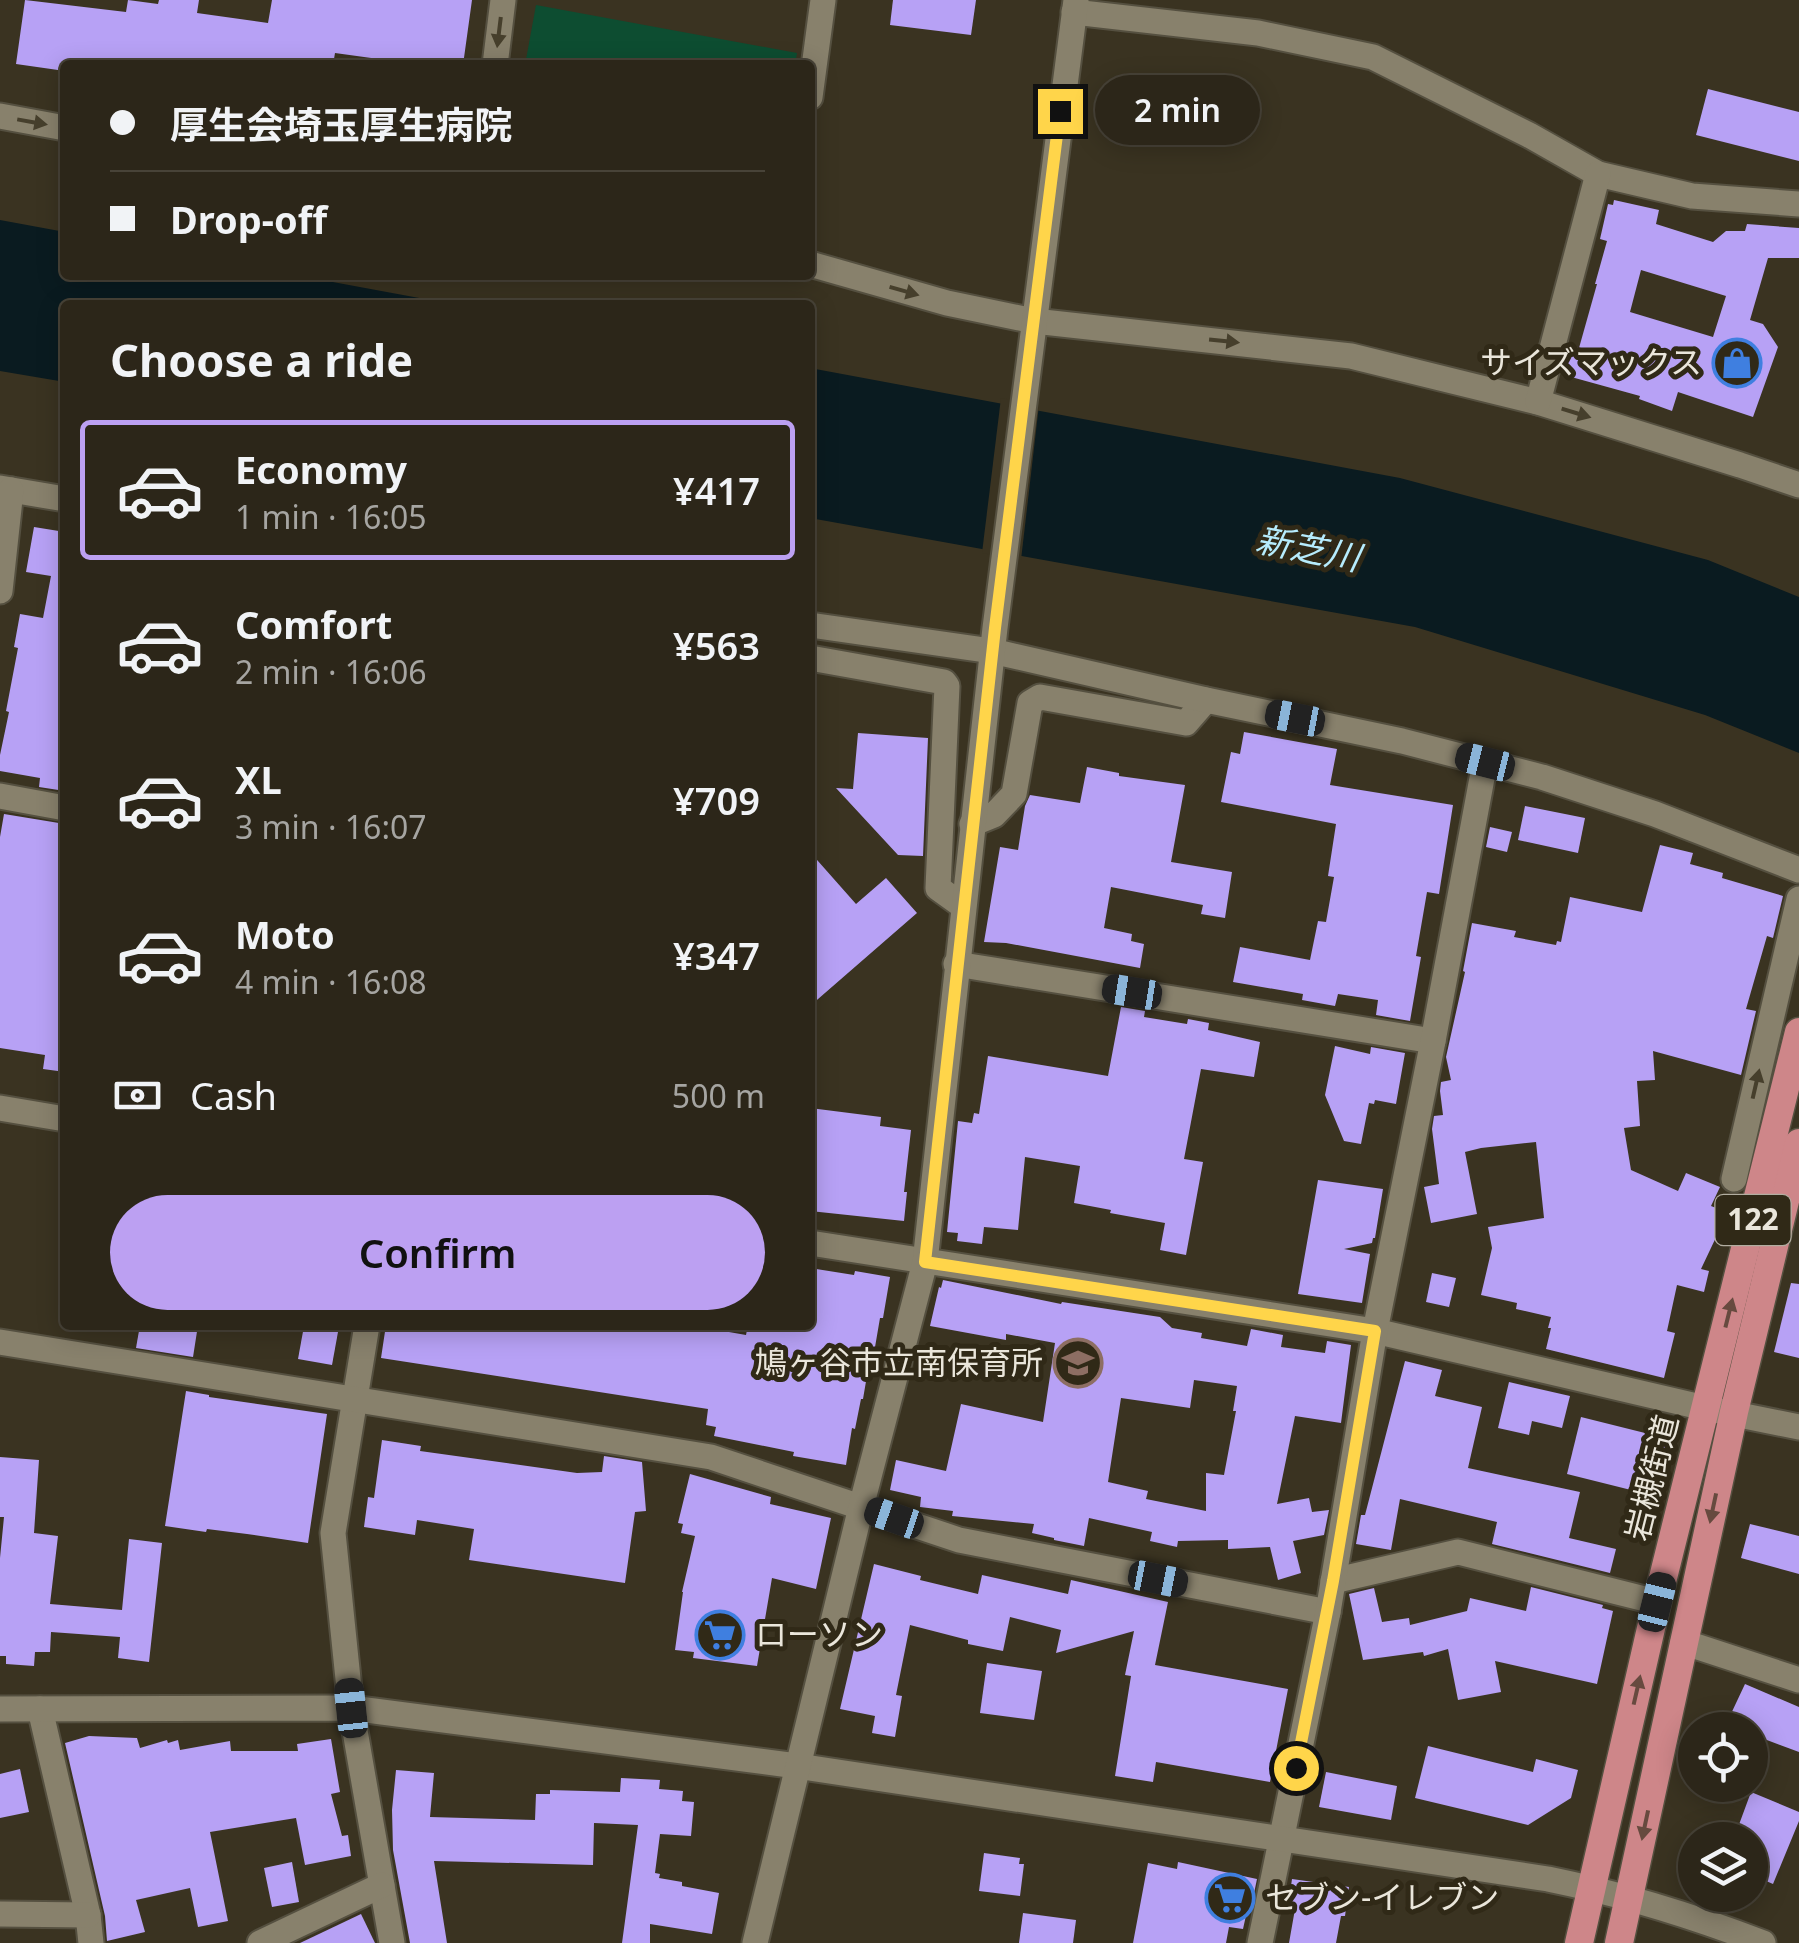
<!DOCTYPE html>
<meta charset="utf-8">
<style>
body{margin:0;font-family:"Noto Sans","Noto Sans JP",sans-serif;background:#342e22;color:#f1f3f6;height:100vh;display:flex;flex-direction:column;font-size:38px;white-space:nowrap}
*{box-sizing:border-box;margin:0}
p{font-size:32px;color:#a6a5a2}
.icon{flex:none;width:55px;height:55px;fill:none;stroke:currentColor;stroke-width:2;stroke-linecap:round;stroke-linejoin:round}
.map{position:relative;flex:1;overflow:hidden}
.drawer{position:absolute;left:60px;top:300px;width:755px;height:1030px;display:flex;flex-direction:column;background:#2c2619;border-radius:10px;box-shadow:0 5px 25px #0003,0 0 0 2px #484338}
.drawer>*{flex:none}
.hud{position:absolute;left:60px;top:60px;width:755px;height:220px;border-radius:10px;box-shadow:0 5px 25px #0003,0 0 0 2px #484338;display:grid;align-content:center;height:220px;padding:0 50px;background:#2c2619}
.tools{position:absolute;left:1678px;top:1712px;display:grid;gap:20px}
.tools a{display:grid;place-items:center;width:90px;height:90px;border-radius:50%;background:#2c2619;box-shadow:0 5px 25px #0003,0 0 0 2px #484338;font-size:50px}
.end{position:absolute;width:45px;height:45px;margin:-22px;border:12px solid #ffd54a;background:#111;box-shadow:0 0 0 5px #111}
.from{border-radius:50%}
.bubble{position:absolute;height:70px;border-radius:35px;background:#2c2619;box-shadow:0 5px 25px #0003,0 0 0 2px #484338;font-size:32px;font-weight:600;line-height:70px;text-align:center}
.car{position:absolute;width:30px;height:60px;margin:-30px -15px;border-radius:12px;box-shadow:0 0 8px 2px #0007;background:linear-gradient(#222 24%,#8ab4d8 0 40%,#222 0 76%,#8ab4d8 0 86%,#222 0)}
.hud b{display:flex;align-items:center;gap:35px;height:95px;font-size:38px}
.hud b+b{border-top:2px solid #484338}
.hud i{width:25px;height:25px;background:#f1f3f6}
ul{padding:0;list-style:none}
li{display:flex;align-items:center;gap:30px;height:140px;margin:0 20px 15px;padding:0 30px;border:5px solid transparent;border-radius:10px}
li div{flex:1}
li b{display:block;font-size:38px}
li em{font-style:normal;font-weight:600}
li.selected{border-color:#bca0f2}
li>.icon{width:90px;height:90px;stroke-width:1.5}
h2{padding:0 50px;font-size:45px;line-height:120px}
.pay{display:flex;align-items:center;gap:25px;height:110px;padding:0 50px;font-size:38px}
.pay p{margin-inline-start:auto}
.button{display:flex;gap:20px;margin-top:auto;padding:20px 50px}
.button a{flex:1;height:115px;border-radius:60px;background:#bca0f2;color:#111;font-size:40px;font-weight:600;line-height:115px;text-align:center}
.map>svg:first-child{display:block}
</style>
<div class="map">
<svg width="1799" height="1943" viewBox="0 0 1799 1943">
<rect width="100%" height="100%" fill="#3a3321"/>
<!-- green -->
<path fill="#0d4d31" d="M536,5L797,53L795,65H525Z"/>
<!-- water -->
<g fill="#0a1b20">
<path d="M0,220L65,232V275H295L457,305H65V382L0,371Z"/>
<path d="M810,368L1400,478L1708,560L1799,597V753L1705,715L1415,627L810,518Z"/>
</g>
<!-- pier -->
<path fill="#3a3321" d="M1001,398L1039,405L1021,560L982,553Z"/>
<!-- building -->
<g fill="#b7a1f5" fill-rule="evenodd">
<path d="M25,0L126,12L128,0L158,4L159,0H199L197,13L268,23L272,0H472L463,65H422L335,53L333,65H65V71L16,64Z"/>
<path d="M893,0H976L971,35L890,25Z"/>
<path d="M1708,89L1799,112V161L1696,135Z"/>
<path d="M1614,200L1659,210L1656,224L1713,242L1726,231H1745L1747,224L1799,228V258H1768L1750,320L1763,324L1778,347L1753,417L1678,392L1672,411L1639,399L1640,396L1564,375L1572,347L1579,348L1597,284H1595L1607,241L1600,239L1608,204L1613,205ZM1641,270L1726,296L1713,337L1630,312Z"/>
<path d="M34,527L65,532V791L39,787L40,778L0,771V755L9,712L6,711L18,648L14,647L20,614L43,618L51,576L26,572Z"/>
<path d="M1244,732L1337,749L1330,785L1453,805L1439,894L1427,892L1416,956L1421,957L1410,1021L1376,1015L1378,1000L1338,994L1335,1006L1302,1000L1303,994L1233,982L1240,947L1310,960L1318,921L1326,922L1334,877L1328,876L1336,824L1221,802L1231,752L1240,754Z"/>
<path d="M858,733L928,738L923,856L898,855L836,788L853,789Z"/>
<path d="M1087,767L1119,773V776L1185,785L1171,862L1232,872L1225,918L1201,914L1203,905L1111,887L1104,928L1132,934L1131,941L1144,944L1140,968L1006,943L984,942L1000,847L1018,850L1025,806L1030,795L1080,803Z"/>
<path d="M1525,806L1585,818L1578,853L1518,840Z"/>
<path d="M4,814L65,824V1072L43,1069L45,1055L0,1048V837Z"/>
<path d="M1490,827L1512,832L1507,852L1486,847Z"/>
<path d="M1660,845L1693,853L1690,864L1723,873L1722,878L1783,896L1773,938L1767,936L1746,1009L1756,1011L1741,1075L1653,1051L1655,1080L1637,1081L1640,1126L1624,1128L1631,1170L1678,1191L1686,1173L1720,1187L1711,1206L1724,1211L1716,1229L1719,1231L1701,1269L1709,1271L1704,1292L1677,1285L1667,1331L1675,1333L1664,1378L1546,1349L1551,1328H1548L1551,1317L1516,1309L1517,1303L1481,1295L1492,1248L1488,1227L1544,1218L1536,1142L1481,1148L1465,1152L1477,1214L1431,1223L1424,1187L1439,1184L1432,1129L1434,1116L1443,1115L1440,1091L1441,1082L1451,1080L1446,1057L1465,972L1463,971L1472,923L1516,931L1514,937L1556,945L1557,941L1561,942L1570,897L1642,912Z"/>
<path d="M810,852L856,904L886,878L917,913L810,1006Z"/>
<path d="M1121,1007L1145,1011L1144,1017L1187,1024L1188,1019L1209,1023L1208,1030L1260,1042L1254,1077L1201,1069L1184,1159L1203,1162L1186,1255L1160,1250L1165,1223L1110,1213L1111,1210L1074,1203L1080,1166L1025,1157L1018,1230L984,1227L982,1244L957,1241L958,1233L947,1232L958,1121L972,1123L974,1113L979,1114L988,1056L1108,1076Z"/>
<path d="M1335,1046L1370,1054L1371,1047L1405,1053L1396,1104L1375,1100L1374,1104L1369,1103L1361,1144L1344,1141L1325,1095Z"/>
<path d="M810,1108L881,1117L880,1126L911,1130L904,1192H907L904,1221L810,1211Z"/>
<path d="M1318,1180L1383,1189L1375,1238H1373L1372,1243L1344,1249L1370,1254L1362,1303L1298,1294Z"/>
<path d="M810,1268L854,1275L855,1271L890,1277L883,1318H880L874,1353L871,1352L863,1399H861L855,1429L852,1428L846,1465L793,1456L794,1452L714,1436L716,1427L706,1425L708,1409L381,1358L386,1325H689L746,1335L748,1325H810Z"/>
<path d="M1432,1273L1456,1278L1449,1307L1426,1302Z"/>
<path d="M943,1280L1061,1304L1062,1302L1160,1317L1172,1328L1202,1333L1201,1338L1247,1346L1251,1329L1283,1335L1281,1347L1325,1353L1327,1341L1351,1345L1341,1423L1295,1416L1277,1504L1309,1498L1312,1512L1329,1510L1324,1535L1293,1541L1301,1573L1278,1580L1270,1547L1228,1549V1540L1178,1541L1177,1547L1150,1541L1152,1532L1089,1518L1084,1546L1054,1540V1538L1032,1533L1034,1524L952,1516L953,1511L920,1507L921,1497L890,1490L896,1460L946,1471L961,1404L1043,1422L1055,1343L1006,1334V1340L930,1326L939,1287L941,1288ZM1194,1380L1237,1386L1233,1411H1236L1224,1475L1206,1473V1511L1146,1499L1148,1491L1108,1482L1121,1398L1190,1408Z"/>
<path d="M1791,1283L1799,1284V1358L1774,1352Z"/>
<path d="M140,1325H198L193,1357L136,1348Z"/>
<path d="M304,1326L338,1332L332,1365L298,1359Z"/>
<path d="M1405,1361L1442,1370L1435,1396L1482,1407L1468,1468L1580,1492L1569,1538L1616,1549L1610,1573L1492,1544L1497,1522L1400,1499L1391,1550L1356,1544L1361,1515H1365Z"/>
<path d="M1509,1382L1570,1396L1562,1428L1532,1421L1529,1435L1498,1428Z"/>
<path d="M186,1391L209,1395V1397L327,1414L308,1543L247,1534L207,1529L206,1532L165,1526Z"/>
<path d="M1581,1417L1669,1439L1655,1496L1567,1474Z"/>
<path d="M382,1440L421,1446L420,1451L577,1473L602,1472L604,1456L642,1462L646,1511L635,1512L625,1583L469,1560L474,1529L417,1520L415,1535L364,1527L368,1497L374,1498Z"/>
<path d="M0,1457L39,1460L34,1533L58,1536L50,1604L122,1610L129,1539L162,1543L149,1662L118,1658L120,1637L51,1632L50,1652H35L34,1666L6,1664V1656H0V1558L4,1517H0Z"/>
<path d="M690,1474L771,1497L770,1504L831,1518L816,1589L772,1578L757,1666L693,1658L694,1652L675,1650L683,1592H682L695,1536L681,1533L683,1524L678,1523Z"/>
<path d="M1750,1524L1799,1536V1574L1741,1558Z"/>
<path d="M874,1564L921,1576L920,1580L978,1594L982,1575L1068,1594L1071,1580L1168,1602L1155,1665L1288,1689L1270,1782L1156,1762L1153,1782L1115,1776L1131,1676L1125,1675L1134,1631L1056,1653L1061,1630L1010,1617L1003,1651L968,1644V1640L910,1625L896,1695L902,1696L895,1737L872,1733L875,1716L840,1709Z"/>
<path d="M1531,1587L1603,1605L1602,1608L1613,1611L1597,1684L1495,1661L1501,1692L1458,1700L1448,1649L1424,1656L1423,1652L1363,1660L1349,1594L1374,1588L1382,1622L1409,1618L1410,1625L1467,1611L1470,1598L1526,1611Z"/>
<path d="M987,1663L1042,1671L1034,1720L980,1713Z"/>
<path d="M1745,1684L1799,1707V1752L1751,1734L1753,1729L1729,1718Z"/>
<path d="M89,1736L137,1738L140,1748L167,1740L168,1743L178,1740L180,1750L230,1741L231,1751H298L297,1744L331,1739L340,1792L331,1794L342,1836L348,1835L351,1856L305,1865L296,1818L210,1832L228,1921L198,1927L190,1888L136,1900L145,1932L107,1941L105,1916L65,1743Z"/>
<path d="M1428,1746L1533,1772L1536,1759L1578,1770L1571,1798L1528,1825L1415,1798Z"/>
<path d="M20,1769L29,1812L0,1818V1774Z"/>
<path d="M396,1770L434,1773L430,1817L535,1820L536,1794H550V1790L620,1792L621,1778L660,1780L659,1789L683,1791L682,1801L694,1802L691,1836L660,1834L655,1873L660,1874L659,1878L682,1882V1886L719,1893L712,1934L650,1924V1943H622L638,1825L594,1823L593,1865L434,1861L447,1943H410L393,1850L392,1810Z"/>
<path d="M1326,1772L1397,1786L1391,1820L1319,1807Z"/>
<path d="M1751,1792L1799,1812V1821L1773,1884L1750,1874V1835L1737,1830Z"/>
<path d="M984,1853L1020,1858L1019,1864H1024L1020,1896L979,1891Z"/>
<path d="M292,1862L299,1902L272,1907L264,1868Z"/>
<path d="M1178,1862L1257,1879L1252,1903L1249,1902L1243,1929L1229,1927L1226,1943H1133L1148,1863L1177,1869Z"/>
<path d="M1292,1879L1349,1887L1345,1916H1341L1336,1943H1289L1295,1909L1284,1908L1288,1885L1291,1886Z"/>
<path d="M1023,1913L1076,1920L1073,1943H1019Z"/>
<path d="M361,1914L375,1943H300Z"/>
</g>
<g fill="none" stroke-linecap="round" stroke-linejoin="round">
<!-- minor casing -->
<g stroke="#555040" stroke-width="29">
<g id="minor">
<path d="M1074,12L1258,33L1373,57L1529,135L1598,174L1692,196L1799,204"/>
<path d="M495,65L503,0"/>
<path d="M810,97L823,0"/>
<path d="M0,116L65,128"/>
<path d="M810,264L947,303L1034,321L1351,356L1538,402L1740,465L1799,485"/>
<path d="M1538,402L1598,174"/>
<path d="M810,658L944,682L947,686L938,888L963,906"/>
<path d="M0,796L65,808"/>
<path d="M972,824L994,815L1014,794L1030,703L1040,697L1186,723L1206,700"/>
<path d="M956,964L1433,1041"/>
<path d="M0,1108L65,1119"/>
<path d="M1734,1179L1799,899"/>
<path d="M810,1243L1375,1331L1705,1408L1799,1427"/>
<path d="M367,1325L333,1533L351,1708L392,1943"/>
<path d="M0,1342L711,1457L959,1540L1328,1612"/>
<path d="M1333,1581L1458,1552L1657,1602"/>
<path d="M1683,1642L1799,1680"/>
<path d="M40,1709L88,1915L91,1943"/>
<path d="M0,1914L88,1915"/>
<path d="M260,1943L382,1885"/>
<path d="M1260,1943L1328,1612L1375,1331L1433,1041L1485,762"/>
</g>
</g>
<!-- tertiary casing -->
<g stroke="#555040" stroke-width="29">
<g id="tertiary">
<path d="M0,488L65,499"/>
<path d="M0,591L11,490"/>
<path d="M810,625L992,651L1206,700L1402,741L1542,777L1655,814L1799,870"/>
<path d="M0,1709L351,1708L797,1766L1548,1879C1622,1894 1693,1916 1763,1943"/>
<path d="M755,1943L861,1507L925,1262L995,628L1076,0"/>
</g>
</g>
<!-- trunk casing -->
<g stroke="#555040" stroke-width="31">
<g id="trunk">
<path d="M1579,1943L1657,1602L1799,1032"/>
<path d="M1619,1943L1734,1412L1799,1143"/>
</g>
</g>
<!-- minor -->
<use href="#minor" stroke="#88816c" stroke-width="25"/>
<!-- tertiary -->
<use href="#tertiary" stroke="#88816c" stroke-width="25"/>
<!-- trunk -->
<use href="#trunk" stroke="#ce8689" stroke-width="28"/>
</g>
<!-- one-way arrows -->
<defs><path id="oneway-solid" d="M-6-.8H1V-3.2L6.5 0L1 3.2V.8H-6Z" transform="scale(2.5)"/></defs>
<g fill="#463f2c">
<use href="#oneway-solid" transform="translate(499 32) rotate(97)"/>
<use href="#oneway-solid" transform="translate(32 122) rotate(10)"/>
<use href="#oneway-solid" transform="translate(904 291) rotate(16)"/>
<use href="#oneway-solid" transform="translate(1224 341) rotate(6)"/>
<use href="#oneway-solid" transform="translate(1576 413) rotate(17)"/>
<use href="#oneway-solid" transform="translate(1756 1084) rotate(-77)"/>
</g>
<g fill="#674a3f">
<use href="#oneway-solid" transform="translate(1729 1313) rotate(-76)"/>
<use href="#oneway-solid" transform="translate(1713 1508) rotate(102)"/>
<use href="#oneway-solid" transform="translate(1637 1690) rotate(-77)"/>
<use href="#oneway-solid" transform="translate(1645 1825) rotate(102)"/>
</g>
<g fill="none" stroke-linecap="round" stroke-linejoin="round">
<!-- route -->
<path stroke="#ffd54a" stroke-width="12" d="M1060,111L995,628L925,1262L1375,1331L1333,1581L1296,1768"/>
</g>
<!-- icons -->
<defs>
<g id="shop-ring" transform="scale(2.5)"><circle r="9.5" fill="#302917" stroke="#3f7fe0" stroke-width="1.5"/><path d="M-5-2.5h2.3a2.7 3.5 0 0 1 5.4 0H5L5.5 6h-11ZM-1.5-2.5h3a1.5 2.3 0 0 0-3 0Z" fill="#3f7fe0"/></g>
<g id="school-ring" transform="scale(2.5)"><circle r="9.5" fill="#302917" stroke="#8d6e63" stroke-width="1.5"/><path d="M0-5L7-2L0 1L-7-2ZM-4 1L0 2.5L4 1V4Q0 6-4 4Z" fill="#8d6e63"/></g>
<g id="supermarket-ring" transform="scale(2.5)"><circle r="9.5" fill="#302917" stroke="#3f7fe0" stroke-width="1.5"/><path d="M-6-5.5h2.5l.6 2H6L4.5 2H-2.5L-4.4-4H-6ZM-1.5 3.2a1.3 1.3 0 1 0 .1 0ZM3 3.2a1.3 1.3 0 1 0 .1 0Z" fill="#3f7fe0"/></g>
</defs>
<g fill-rule="evenodd">
<use href="#shop-ring" x="1737" y="363"/>
<use href="#school-ring" x="1078" y="1363"/>
<use href="#supermarket-ring" x="720" y="1635"/>
<use href="#supermarket-ring" x="1230" y="1898"/>
</g>
<g text-anchor="middle" stroke-width="10" stroke-linejoin="round" paint-order="stroke">
<!-- shield labels -->
<rect fill="#302917" stroke="#b2ada0" stroke-width="2.5" x="1715.5" y="1195" width="75" height="50" rx="8"/>
<g font-size="30" font-weight="bold" fill="#eae6db">
<text x="1753" y="1230">122</text>
</g>
<!-- poi labels -->
<g font-size="32" fill="#eae6db" stroke="#302917" text-anchor="end">
<text x="1702" y="374">サイズマックス</text>
<text x="1043" y="1374">鳩ヶ谷市立南保育所</text>
<text x="755" y="1646" text-anchor="start">ローソン</text>
<text x="1265" y="1909" text-anchor="start">セブン-イレブン</text>
</g>
<!-- street labels -->
<g font-size="32" fill="#eae6db" stroke="#302917">
<text transform="translate(1652 1478) rotate(-76)" y="11">岩槻街道</text>
</g>
<!-- water labels -->
<g font-size="35" font-style="italic" fill="#b6ecfd" stroke="#302917">
<text transform="translate(1308 549) rotate(11)" y="12">新芝川</text>
</g>
</g>
</svg>
<div class="tools">
<a><svg class="icon" aria-label="locate" viewBox="0 0 24 24"><circle cx="12" cy="12" r="6"/><path d="M12 2v4M12 18v4M2 12h4M18 12h4"/></svg></a>
<a><svg class="icon" aria-label="layers" viewBox="0 0 24 24"><path d="M12 4l9 5-9 5-9-5zM3 14l9 5 9-5"/></svg></a>
</div>
<i class="end from" style="left:1296px;top:1768px"></i>
<i class="end" style="left:1060px;top:111px"></i>
<div class="bubble" style="left:1095px;top:75px;width:165px">2 min</div>
<i class="car" style="left:1295px;top:718px;rotate:281deg"></i>
<i class="car" style="left:1485px;top:762px;rotate:284deg"></i>
<i class="car" style="left:1132px;top:992px;rotate:279deg"></i>
<i class="car" style="left:894px;top:1518px;rotate:289deg"></i>
<i class="car" style="left:1158px;top:1579px;rotate:101deg"></i>
<i class="car" style="left:1657px;top:1602px;rotate:14deg"></i>
<i class="car" style="left:351px;top:1708px;rotate:354deg"></i>
<div class="hud">
<b><i class="from"></i>厚生会埼玉厚生病院</b>
<b><i></i>Drop-off</b>
</div>
<section class="drawer">
<h2>Choose a ride</h2>
<ul>
<li class="selected"><svg class="icon" aria-label="car" viewBox="0 0 24 24"><path d="M5 17H2v-5l4-1 3-4h7l3 4 3 1v5h-3M9 17h6M6 11h13"/><circle cx="7" cy="17" r="2"/><circle cx="17" cy="17" r="2"/></svg><div><b>Economy</b><p>1 min · 16:05</p></div><em>¥417</em></li>
<li><svg class="icon" aria-label="car" viewBox="0 0 24 24"><path d="M5 17H2v-5l4-1 3-4h7l3 4 3 1v5h-3M9 17h6M6 11h13"/><circle cx="7" cy="17" r="2"/><circle cx="17" cy="17" r="2"/></svg><div><b>Comfort</b><p>2 min · 16:06</p></div><em>¥563</em></li>
<li><svg class="icon" aria-label="car" viewBox="0 0 24 24"><path d="M5 17H2v-5l4-1 3-4h7l3 4 3 1v5h-3M9 17h6M6 11h13"/><circle cx="7" cy="17" r="2"/><circle cx="17" cy="17" r="2"/></svg><div><b>XL</b><p>3 min · 16:07</p></div><em>¥709</em></li>
<li><svg class="icon" aria-label="car" viewBox="0 0 24 24"><path d="M5 17H2v-5l4-1 3-4h7l3 4 3 1v5h-3M9 17h6M6 11h13"/><circle cx="7" cy="17" r="2"/><circle cx="17" cy="17" r="2"/></svg><div><b>Moto</b><p>4 min · 16:08</p></div><em>¥347</em></li>
</ul>
<div class="pay"><svg class="icon" aria-label="cash" viewBox="0 0 24 24"><path d="M3 7h18v10H3z"/><circle cx="12" cy="12" r="2"/></svg>Cash<p>500 m</p></div>
<div class="button"><a>Confirm</a></div>
</section>
</div>
